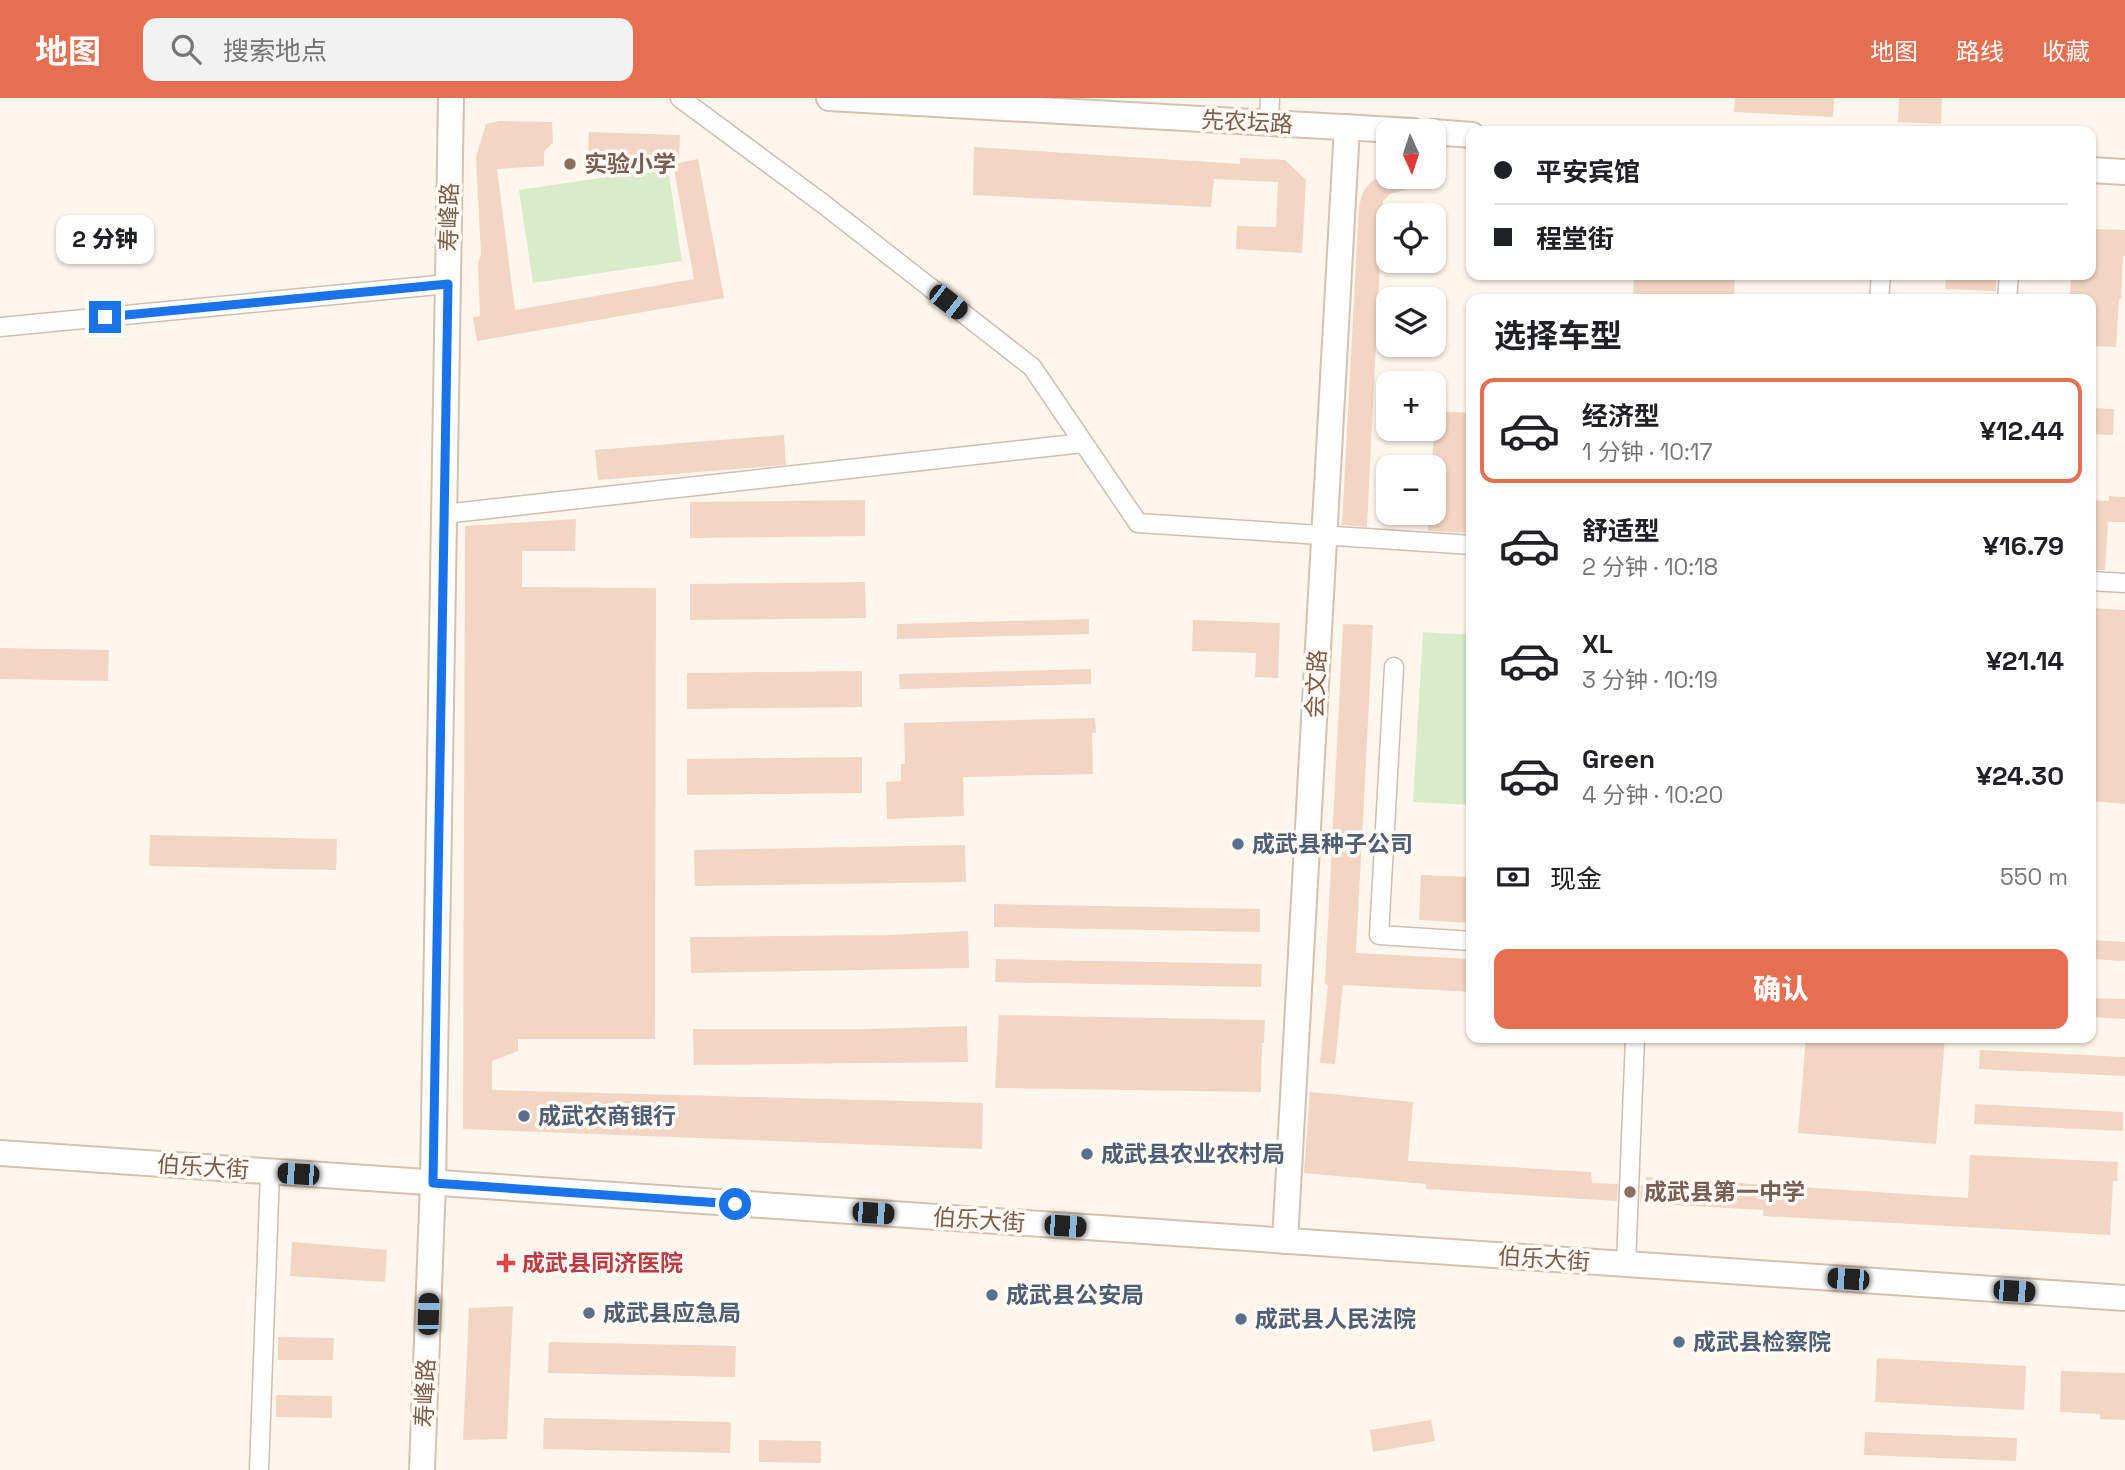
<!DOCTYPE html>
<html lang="zh">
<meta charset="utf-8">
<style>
body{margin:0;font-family:"Space Grotesk","Noto Sans SC",sans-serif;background:#f2f2f2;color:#202124;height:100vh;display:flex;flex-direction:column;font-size:26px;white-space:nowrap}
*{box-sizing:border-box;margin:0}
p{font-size:23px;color:#757577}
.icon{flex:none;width:38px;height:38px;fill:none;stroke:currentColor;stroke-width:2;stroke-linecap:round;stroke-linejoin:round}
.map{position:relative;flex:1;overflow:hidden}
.sheet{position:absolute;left:1466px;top:196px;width:630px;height:749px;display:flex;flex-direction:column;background:#fff;border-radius:14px;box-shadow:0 2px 5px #0004}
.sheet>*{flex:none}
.banner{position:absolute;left:1466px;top:28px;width:630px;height:154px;border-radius:14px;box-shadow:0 2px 5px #0004;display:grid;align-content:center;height:154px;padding:0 28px;background:#fff}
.needle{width:46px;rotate:177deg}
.tools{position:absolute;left:1376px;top:21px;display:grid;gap:14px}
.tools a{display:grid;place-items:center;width:70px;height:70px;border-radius:14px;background:#fff;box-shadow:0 2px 5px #0004;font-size:35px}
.end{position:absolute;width:32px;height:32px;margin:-16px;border:9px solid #1a73e8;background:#fff;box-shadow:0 0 0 4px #fff}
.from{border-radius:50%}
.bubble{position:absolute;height:49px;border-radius:14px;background:#fff;box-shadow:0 2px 5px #0004;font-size:23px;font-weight:800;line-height:49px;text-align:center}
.car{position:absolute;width:21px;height:42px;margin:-21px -10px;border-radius:9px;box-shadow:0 0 5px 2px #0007;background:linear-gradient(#222 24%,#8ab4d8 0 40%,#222 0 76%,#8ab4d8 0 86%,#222 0)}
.banner b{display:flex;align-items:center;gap:24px;height:66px;font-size:26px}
.banner b+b{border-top:2px solid #e0e0e0}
.banner i{width:18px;height:18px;background:#202124}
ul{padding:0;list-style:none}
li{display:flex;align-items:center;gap:21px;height:105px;margin:0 14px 10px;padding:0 14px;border:4px solid transparent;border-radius:14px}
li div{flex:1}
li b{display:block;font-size:26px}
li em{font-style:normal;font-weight:800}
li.active{border-color:#e76f51}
li>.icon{width:63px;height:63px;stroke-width:1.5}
h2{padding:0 28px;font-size:32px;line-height:84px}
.pay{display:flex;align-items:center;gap:18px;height:77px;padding:0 28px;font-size:26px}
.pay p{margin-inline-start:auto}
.primary-button{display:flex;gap:14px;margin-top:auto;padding:14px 28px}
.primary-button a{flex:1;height:80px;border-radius:14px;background:#e76f51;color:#fff;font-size:28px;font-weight:800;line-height:80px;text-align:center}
header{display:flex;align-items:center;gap:42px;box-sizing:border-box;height:98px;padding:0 35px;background:#e76f51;color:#fff}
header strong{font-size:33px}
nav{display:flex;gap:38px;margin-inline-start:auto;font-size:24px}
.search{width:490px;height:63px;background:#f2f2f2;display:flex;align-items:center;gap:18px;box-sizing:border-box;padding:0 24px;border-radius:14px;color:#757577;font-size:26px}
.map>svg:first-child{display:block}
</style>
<header>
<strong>地图</strong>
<div class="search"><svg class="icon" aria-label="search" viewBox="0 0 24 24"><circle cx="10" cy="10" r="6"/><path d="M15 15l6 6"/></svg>搜索地点</div>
<nav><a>地图</a><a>路线</a><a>收藏</a></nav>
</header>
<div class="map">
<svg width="2125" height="1372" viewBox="0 0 2125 1372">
<rect width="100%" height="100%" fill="#fdf6ec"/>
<!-- green -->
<g fill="#d8ecc9">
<path d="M668,70L682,163L533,185L519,92Z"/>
<path d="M1423,534L1472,537V707L1413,704Z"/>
</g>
<!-- building -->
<g fill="#f3d5c3">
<path d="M1735,0H1834L1833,19L1734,14Z"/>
<path d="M1899,0H1942L1941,26L1898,24Z"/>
<path d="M500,23L552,24L553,45L544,53V68L497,71L515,212L694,181L673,66L698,61L724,200L477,243L473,219L480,218L478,165L481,157L476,59L486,26Z"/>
<path d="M589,34L680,37L679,60L588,57Z"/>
<path d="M974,49L1240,66V60L1285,62L1306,82L1302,155L1236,151L1237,128L1276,129L1278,84L1214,81L1211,109L973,97Z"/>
<path d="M1380,79H1433L1434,84L1390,96L1383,103L1367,429L1342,427L1359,108L1363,94L1371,84Z"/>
<path d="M2091,131L2125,132V158H2123L2121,201H2119L2116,249L2091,248V200L2070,198L2071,177H2091Z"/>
<path d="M1634,177H1735L1734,201H1633Z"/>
<path d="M1946,177H1997L1996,193L1945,191Z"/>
<path d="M2091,310L2114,311L2113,337L2091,336Z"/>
<path d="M1435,313L1472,315V435L1428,433L1429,415H1433L1432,369Z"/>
<path d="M784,337L786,367L598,382L595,352Z"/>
<path d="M2109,398L2125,399V424H2108L2105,472H2091V402L2109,403Z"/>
<path d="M865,402V438L690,440V404Z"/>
<path d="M576,421L575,453H522V489L656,490L655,941H518V953L492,963V992L983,1005L982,1051L463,1031L465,428Z"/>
<path d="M865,484L866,520L690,522V486Z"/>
<path d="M2091,510L2125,512V706L2091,703Z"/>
<path d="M1089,521V536L897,541V526Z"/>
<path d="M1193,522L1280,525L1278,580L1255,579L1256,555L1192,553Z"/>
<path d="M1343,526L1373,527L1356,855L1472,861V894L1343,887L1335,966L1320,965L1328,887L1325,886Z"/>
<path d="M0,550L109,552L108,583L0,581Z"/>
<path d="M1091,571V586L900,591L899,576Z"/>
<path d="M862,573V609L687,611V575Z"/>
<path d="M1095,620L1096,635H1092L1093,676L963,679L964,718L887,721L886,684L901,683V666H905L904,625Z"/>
<path d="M862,659V695L687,697V661Z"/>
<path d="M150,737L337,741L336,772L149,768Z"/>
<path d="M965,747L966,784L695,788L694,752Z"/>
<path d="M1421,777L1472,779V825L1419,822Z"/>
<path d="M994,806L1260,811V834L994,829Z"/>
<path d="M968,833L969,870L691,875L690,839L890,837Z"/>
<path d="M2091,842L2125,844V863L2091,861Z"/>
<path d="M996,861L1262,866L1261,889L995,884Z"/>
<path d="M2091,900L2125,901V921L2091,919Z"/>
<path d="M999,917L1265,922L1264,945H1262L1261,994L995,990Z"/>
<path d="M967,928L968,964L694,967L693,931H868Z"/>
<path d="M1806,940H1945L1936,1046L1798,1035Z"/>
<path d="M1980,952L2125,959V978L1979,971Z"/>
<path d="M1310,994L1413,1004L1408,1063L1591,1074L1592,1085L1618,1086L1617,1103L1426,1091V1086L1304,1075Z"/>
<path d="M1975,1006L2123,1014V1033L1974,1026Z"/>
<path d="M1970,1057L2118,1064L2117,1083H2113L2110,1137L1763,1118V1112L1640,1105L1641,1087H1647L1646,1079L1968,1100Z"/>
<path d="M292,1144L387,1152L385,1184L290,1178Z"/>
<path d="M513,1208L507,1341L463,1342L469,1210Z"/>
<path d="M278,1239L334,1240L333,1262H278Z"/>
<path d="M549,1244L736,1248L735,1279L548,1275Z"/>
<path d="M1877,1260L2026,1268L2024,1312L1875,1304Z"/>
<path d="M2061,1273L2125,1275V1322L2100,1321V1316L2060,1314Z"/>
<path d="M276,1297L332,1298V1320L276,1319Z"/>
<path d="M544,1320L731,1324L730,1355L543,1351Z"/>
<path d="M1431,1322L1435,1343L1373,1354L1370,1332Z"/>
<path d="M1865,1334L2017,1340L2016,1363L1864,1357Z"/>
<path d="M759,1342L821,1343V1365L759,1364Z"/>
</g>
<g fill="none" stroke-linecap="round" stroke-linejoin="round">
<!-- street casing -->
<g stroke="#d1beb0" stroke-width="21">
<g id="street">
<path d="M680,0L822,105L1032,269L1138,425L1472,447"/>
<path d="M1269,25L1270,0"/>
<path d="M1879,201L1881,177"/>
<path d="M2007,201L2009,177"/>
<path d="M0,229L448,186"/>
<path d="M444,416L1083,345"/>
<path d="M2091,483L2125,485"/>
<path d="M1394,569L1379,837L1472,843"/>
<path d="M1626,1166L1635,940"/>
<path d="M259,1372L270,1074"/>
</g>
</g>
<!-- secondary casing -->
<g stroke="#d6c0b0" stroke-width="28">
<g id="secondary">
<path d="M829,0L1413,33"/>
<path d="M1433,34L1472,37"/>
<path d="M2091,72L2125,74"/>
<path d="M0,1055L2125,1200"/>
<path d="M1285,1143L1347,29"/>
<path d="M422,1372L433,1085L451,0"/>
</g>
</g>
<!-- street -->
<use href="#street" stroke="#fff" stroke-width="18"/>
<!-- secondary -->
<use href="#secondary" stroke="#fff" stroke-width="24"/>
</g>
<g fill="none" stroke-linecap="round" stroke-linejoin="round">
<!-- route -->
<path stroke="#1a73e8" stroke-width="9" d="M105,219L448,186L433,1085L735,1106"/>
</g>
<!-- markers -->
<g fill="#8d6e63" stroke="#fffaf3" stroke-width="2.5">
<circle cx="570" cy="66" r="7"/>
<circle cx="1630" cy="1094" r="7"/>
</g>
<g fill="#5c6f8a" stroke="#fffaf3" stroke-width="2.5">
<circle cx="1238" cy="746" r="7"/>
<circle cx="524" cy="1018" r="7"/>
<circle cx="1087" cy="1056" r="7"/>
<circle cx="992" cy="1197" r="7"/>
<circle cx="589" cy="1215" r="7"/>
<circle cx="1241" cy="1221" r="7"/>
<circle cx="1679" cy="1244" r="7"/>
</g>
<path fill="#e0444e" stroke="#fffaf3" stroke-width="2.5" d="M502.5 1154.5h7v7h7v7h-7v7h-7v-7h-7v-7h7z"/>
<g text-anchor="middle" stroke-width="7" stroke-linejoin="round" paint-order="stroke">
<!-- street labels -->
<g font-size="23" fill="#7a5c4d" stroke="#fffaf3">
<text transform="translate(1247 24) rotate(3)" y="8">先农坛路</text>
<text transform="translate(449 119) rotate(-89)" y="8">寿峰路</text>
<text transform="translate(1316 586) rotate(-87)" y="8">会文路</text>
<text transform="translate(203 1069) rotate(4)" y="8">伯乐大街</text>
<text transform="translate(979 1122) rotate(4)" y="8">伯乐大街</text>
<text transform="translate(1544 1161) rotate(4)" y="8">伯乐大街</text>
<text transform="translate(425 1295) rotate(-88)" y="8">寿峰路</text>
</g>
<!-- education labels -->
<g font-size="23" font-weight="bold" fill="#785e54" stroke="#fffaf3" text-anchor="start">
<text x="584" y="74">实验小学</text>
<text x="1644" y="1102">成武县第一中学</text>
</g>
<!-- service labels -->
<g font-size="23" font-weight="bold" fill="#4e5e75" stroke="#fffaf3" text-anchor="start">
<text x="1252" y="754">成武县种子公司</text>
<text x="538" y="1026">成武农商银行</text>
<text x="1101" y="1064">成武县农业农村局</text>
<text x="1006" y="1205">成武县公安局</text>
<text x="603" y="1223">成武县应急局</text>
<text x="1255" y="1229">成武县人民法院</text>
<text x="1693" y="1252">成武县检察院</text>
</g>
<!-- health labels -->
<g font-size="23" font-weight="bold" fill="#be3a42" stroke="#fffaf3" text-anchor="start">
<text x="522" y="1173">成武县同济医院</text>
</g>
</g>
</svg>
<div class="tools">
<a><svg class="needle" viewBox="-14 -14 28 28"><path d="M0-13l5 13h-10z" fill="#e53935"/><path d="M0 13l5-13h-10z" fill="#757577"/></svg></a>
<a><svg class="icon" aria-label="locate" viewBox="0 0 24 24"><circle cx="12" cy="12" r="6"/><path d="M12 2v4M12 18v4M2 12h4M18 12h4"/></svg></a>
<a><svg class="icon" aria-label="layers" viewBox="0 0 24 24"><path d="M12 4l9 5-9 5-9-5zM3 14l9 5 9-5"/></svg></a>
<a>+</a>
<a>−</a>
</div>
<i class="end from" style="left:735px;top:1106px"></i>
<i class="end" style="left:105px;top:219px"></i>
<div class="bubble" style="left:56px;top:117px;width:98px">2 分钟</div>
<i class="car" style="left:948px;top:204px;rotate:128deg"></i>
<i class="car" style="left:298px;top:1076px;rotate:274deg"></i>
<i class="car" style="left:873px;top:1115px;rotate:94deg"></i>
<i class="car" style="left:1065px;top:1128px;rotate:94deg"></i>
<i class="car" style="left:1848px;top:1181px;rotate:274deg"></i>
<i class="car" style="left:2014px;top:1193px;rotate:94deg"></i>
<i class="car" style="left:428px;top:1216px;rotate:2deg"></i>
<div class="banner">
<b><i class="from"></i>平安宾馆</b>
<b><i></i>程堂街</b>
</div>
<section class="sheet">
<h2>选择车型</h2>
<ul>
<li class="active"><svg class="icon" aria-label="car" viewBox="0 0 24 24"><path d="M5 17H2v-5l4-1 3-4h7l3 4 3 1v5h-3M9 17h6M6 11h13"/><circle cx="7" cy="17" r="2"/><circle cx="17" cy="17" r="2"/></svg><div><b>经济型</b><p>1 分钟 · 10:17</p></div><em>¥12.44</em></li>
<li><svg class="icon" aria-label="car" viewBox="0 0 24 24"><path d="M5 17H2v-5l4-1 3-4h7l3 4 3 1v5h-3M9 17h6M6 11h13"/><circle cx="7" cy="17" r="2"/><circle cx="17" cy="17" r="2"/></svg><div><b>舒适型</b><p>2 分钟 · 10:18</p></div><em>¥16.79</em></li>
<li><svg class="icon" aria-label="car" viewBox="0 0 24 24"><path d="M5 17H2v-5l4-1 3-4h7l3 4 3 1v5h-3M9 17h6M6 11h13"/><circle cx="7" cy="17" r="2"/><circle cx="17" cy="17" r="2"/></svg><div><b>XL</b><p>3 分钟 · 10:19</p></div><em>¥21.14</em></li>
<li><svg class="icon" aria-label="car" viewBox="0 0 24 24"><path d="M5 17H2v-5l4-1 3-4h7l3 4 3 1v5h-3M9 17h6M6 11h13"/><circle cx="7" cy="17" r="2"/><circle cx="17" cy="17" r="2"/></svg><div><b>Green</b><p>4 分钟 · 10:20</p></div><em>¥24.30</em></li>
</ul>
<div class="pay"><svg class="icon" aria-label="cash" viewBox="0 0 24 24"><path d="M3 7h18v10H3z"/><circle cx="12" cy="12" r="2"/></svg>现金<p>550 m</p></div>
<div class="primary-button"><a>确认</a></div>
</section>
</div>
